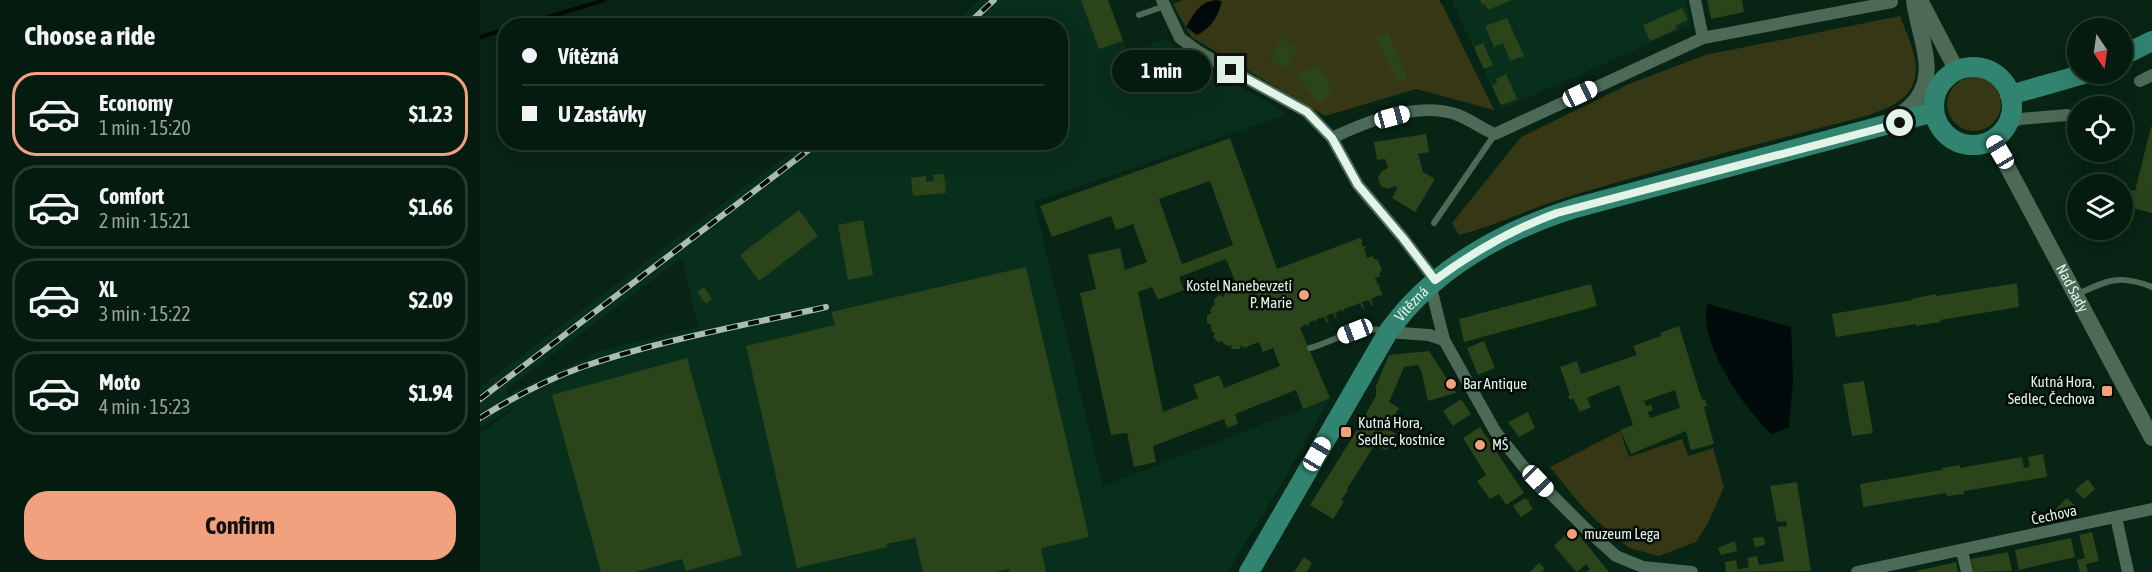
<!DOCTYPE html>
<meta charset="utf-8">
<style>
body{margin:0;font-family:"Asap Condensed",sans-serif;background:#0e2418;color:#f1f3f6;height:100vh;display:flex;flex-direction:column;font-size:22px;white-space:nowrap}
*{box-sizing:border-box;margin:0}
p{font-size:20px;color:#97a19e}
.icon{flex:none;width:33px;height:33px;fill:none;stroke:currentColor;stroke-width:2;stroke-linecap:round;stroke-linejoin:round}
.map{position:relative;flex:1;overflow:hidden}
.side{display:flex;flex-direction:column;background:#051b0f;width:480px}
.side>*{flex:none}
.hud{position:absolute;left:18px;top:18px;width:570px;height:132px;border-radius:24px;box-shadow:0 6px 24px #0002,0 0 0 2px #26392f;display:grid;align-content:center;height:132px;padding:0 24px;background:#051b0f}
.needle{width:39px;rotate:167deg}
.controls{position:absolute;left:1587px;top:18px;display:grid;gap:12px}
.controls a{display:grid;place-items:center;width:66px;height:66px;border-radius:50%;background:#051b0f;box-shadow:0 6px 24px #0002,0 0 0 2px #26392f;font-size:30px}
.end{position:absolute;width:27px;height:27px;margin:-14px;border:8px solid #e2f3e7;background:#111;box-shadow:0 0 0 3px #111}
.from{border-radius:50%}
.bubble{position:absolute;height:42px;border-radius:21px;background:#051b0f;box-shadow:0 6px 24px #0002,0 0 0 2px #26392f;font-size:20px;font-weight:700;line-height:42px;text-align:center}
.car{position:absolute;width:18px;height:36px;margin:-18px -9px;border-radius:8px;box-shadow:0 0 4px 2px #0007;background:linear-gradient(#fff 24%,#345 0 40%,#fff 0 76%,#345 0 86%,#fff 0)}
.hud b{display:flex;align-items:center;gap:21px;height:57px;font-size:22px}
.hud b+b{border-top:2px solid #26392f}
.hud i{width:15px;height:15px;background:#f1f3f6}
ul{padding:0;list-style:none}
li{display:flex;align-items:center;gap:18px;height:84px;margin:0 12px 9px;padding:0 12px;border:3px solid #26392f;border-radius:24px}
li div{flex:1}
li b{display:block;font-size:22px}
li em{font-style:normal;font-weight:700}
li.on{border-color:#f2a17e}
li>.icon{width:54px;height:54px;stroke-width:1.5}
h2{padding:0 24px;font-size:27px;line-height:72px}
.action{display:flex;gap:12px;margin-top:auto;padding:12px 24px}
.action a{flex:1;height:69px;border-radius:24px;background:#f2a17e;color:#111;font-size:24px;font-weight:700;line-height:69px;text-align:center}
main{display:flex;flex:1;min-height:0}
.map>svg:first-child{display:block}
</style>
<main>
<section class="side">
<h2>Choose a ride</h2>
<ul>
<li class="on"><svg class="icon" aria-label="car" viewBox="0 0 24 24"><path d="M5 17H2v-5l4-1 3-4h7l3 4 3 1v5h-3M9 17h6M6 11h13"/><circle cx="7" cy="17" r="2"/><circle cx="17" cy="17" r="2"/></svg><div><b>Economy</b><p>1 min · 15:20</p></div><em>$1.23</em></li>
<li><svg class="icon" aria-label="car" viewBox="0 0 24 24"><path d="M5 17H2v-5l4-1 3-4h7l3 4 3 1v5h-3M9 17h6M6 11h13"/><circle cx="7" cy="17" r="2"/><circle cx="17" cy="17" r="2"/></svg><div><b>Comfort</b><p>2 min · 15:21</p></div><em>$1.66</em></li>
<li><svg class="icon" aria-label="car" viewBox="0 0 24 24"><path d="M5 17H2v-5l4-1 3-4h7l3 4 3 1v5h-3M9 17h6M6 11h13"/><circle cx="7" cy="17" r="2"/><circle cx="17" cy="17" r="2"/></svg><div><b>XL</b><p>3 min · 15:22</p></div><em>$2.09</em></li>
<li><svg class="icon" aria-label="car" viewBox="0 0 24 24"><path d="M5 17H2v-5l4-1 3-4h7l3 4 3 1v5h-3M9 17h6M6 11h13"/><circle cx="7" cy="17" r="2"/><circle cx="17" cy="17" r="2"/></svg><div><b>Moto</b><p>4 min · 15:23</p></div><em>$1.94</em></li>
</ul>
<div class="action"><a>Confirm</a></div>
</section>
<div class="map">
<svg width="1672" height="572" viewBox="0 0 1672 572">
<rect width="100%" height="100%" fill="#072414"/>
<!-- built -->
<g fill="#082f1b" fill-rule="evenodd">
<path d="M499,0H628L649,54L684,38L712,62L790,103L806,115L554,202L623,486L850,398L806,476L748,572H0V433L34,409L33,407L0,428V387L323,143L580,142V26L471,25ZM202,258L218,327L119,351L28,395L26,390Z"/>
<path d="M971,0H1206L1211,25L1022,109Z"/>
</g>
<!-- green -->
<g fill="#353715">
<path d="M703,0H959L963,6L1014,110L936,89L845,116L711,37L693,4Z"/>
<path d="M1420,16C1429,41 1446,69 1428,93C1412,113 1365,121 1340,128C1257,150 1173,171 1091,196C1053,207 1017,225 979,235L972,223L1041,137L1149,84L1225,55Z"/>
<circle cx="1494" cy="104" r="27"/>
<path d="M1140,431L1149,457L1202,439L1208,456L1233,448L1244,487L1228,523L1216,542L1179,556L1149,548L1118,522L1099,503L1070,467Z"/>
</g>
<!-- water -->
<g fill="#000a0b">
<path d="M738,0L742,2C737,18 732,27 717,35L706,27C714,14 720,0 738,0Z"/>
<path d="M1228,304L1311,327L1313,380L1309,427L1292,434C1265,411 1216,339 1228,304Z"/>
</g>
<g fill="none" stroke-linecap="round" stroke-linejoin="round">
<!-- stream -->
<g stroke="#000a0b" stroke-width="4">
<path d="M40,26L124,0"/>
<path d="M0,37L26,29"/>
</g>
</g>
<!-- building -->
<g fill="#2c441a" fill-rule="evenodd">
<path d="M601,0H628L643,41L619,49Z"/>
<path d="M1000,0H1032L1008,10L1005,4L1002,5Z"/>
<path d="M1227,0H1262L1264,12L1231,19Z"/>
<path d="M1202,8L1208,20L1195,26L1197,29L1170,41L1163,25Z"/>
<path d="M1027,18L1044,56L1030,61L1023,43L1014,47L1005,26Z"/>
<path d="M908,32L928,78L917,82L896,37Z"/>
<path d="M801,39L818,48L807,69L790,61Z"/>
<path d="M1003,43L1013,65L1004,69L994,47Z"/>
<path d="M839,65L850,81L848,82L850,86L848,87L853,93L839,104L816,75Z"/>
<path d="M1026,74L1037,99L1021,105L1012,86L1017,83L1016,79Z"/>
<path d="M1671,127H1672V213L1650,207L1652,200L1649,198L1651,190L1655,191Z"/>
<path d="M946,134L949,152L938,154L943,172L955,179L935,212L912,198L917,189L916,186L908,189L901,186L898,178L902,171L908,168L905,159L897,160L894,142Z"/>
<path d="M750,138L797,269L880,238L883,241L881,242L883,247L885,246L886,248L884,249L887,258L893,256V258L898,260L902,270L899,274L901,276L895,278L898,285H900L899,288L903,294L891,299L893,305H891L889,300L882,302L884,308L883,309L880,303L864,309L863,312L862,310L855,313L857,319H856L853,313L846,316L849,322L847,323L844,317L837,319L836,323L835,320L828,323L829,325L827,326L826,324L820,328L850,398L823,409L816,390L755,414L758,424L747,428L744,419L673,446L676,462L654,467L647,433L631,435L600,293L616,289L608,255L640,248L645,270L667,262L653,224L636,230L631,216L572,237L560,206ZM730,181L753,245L702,264L679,199ZM746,259L758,288L745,293L743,297L739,295L734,300L735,305H733L730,311L732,313L727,315V323L731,324L732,332L735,333L733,337L738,342L742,341L743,343L748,346L751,345L752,349H760L761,345L764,348L779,342L783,352L793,348L800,366L744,388L739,375L713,385L718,398L683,412L658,292L672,287L678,300L704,290L699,277Z"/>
<path d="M464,174L466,193L433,196L431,178L446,176V182L454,181L453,175Z"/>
<path d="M319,210L338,236L279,281L260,255Z"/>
<path d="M383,220L393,275L368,280L358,225Z"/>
<path d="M546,267L609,537L561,548L566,572H529V569L515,572H443L435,538L406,544L407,547L317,568L266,346L355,325L351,312Z"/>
<path d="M1537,283L1539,307L1460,320L1461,322L1436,326V324L1356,337L1352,314L1432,300L1431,299L1456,294V296Z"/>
<path d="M1111,284L1117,306L984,342L979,319Z"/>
<path d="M224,287L232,299L226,304L217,292Z"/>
<path d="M1199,326L1222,400L1225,399L1227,406L1224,407L1234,444L1211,450L1206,431L1151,454L1140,430L1153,425L1139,385L1107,398L1111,407L1100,412L1093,398L1090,400L1088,396L1090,395L1080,367L1097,361L1101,374L1157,355L1153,346L1181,336L1180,333ZM1195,390L1200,408L1170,418L1168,412L1173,410L1171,405L1166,406L1164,401Z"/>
<path d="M1004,341L1015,368L998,375L987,348Z"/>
<path d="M949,351L976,393L948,401L942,373L938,365L924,367L909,402L919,408L907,429L916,434L907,450L894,446L867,489L868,490L861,500L864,502L853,519L830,505L874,435L896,396V386L909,355Z"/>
<path d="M207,358L262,555L206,571L202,559L155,572H121L72,395Z"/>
<path d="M1384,381L1393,433L1372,436L1363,384Z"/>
<path d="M981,399L991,414L973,426L963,411Z"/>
<path d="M1048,412L1055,428L1039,437L1028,422Z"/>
<path d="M1000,427L1044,493L1026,505L1019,494L1010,499L997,481L1006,475L983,438Z"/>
<path d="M1563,454L1567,477L1484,491V494L1467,496L1466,493L1383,507L1380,484L1462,470V468L1480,465V468L1542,457L1544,468L1550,467L1548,457Z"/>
<path d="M1608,479L1615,489L1604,499L1595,490Z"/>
<path d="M1317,482L1331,571L1246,572L1245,562L1256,560L1258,570L1269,567L1267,558L1277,556L1279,565L1304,561L1298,527L1307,526L1306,521L1297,522L1290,486Z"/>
<path d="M1045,498L1050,502L1049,504L1053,509L1041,517L1033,506Z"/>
<path d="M1587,498L1596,507L1582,520L1574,511Z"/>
<path d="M1090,530H1095L1129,572H1106L1110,569L1106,564L1097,572L1093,568L1074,546Z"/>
<path d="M1612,532L1619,561L1606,564L1608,572H1600L1597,560L1605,558L1599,535Z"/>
<path d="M1284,537L1285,545L1275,547L1273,538Z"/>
<path d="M1591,538L1595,557L1539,570L1535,550Z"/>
<path d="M1255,541L1257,551L1241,555L1238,548Z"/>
<path d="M1528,552L1532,571L1494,572L1491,559Z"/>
<path d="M824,557L832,563L827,572H814Z"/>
<path d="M1476,562L1478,572H1436V571Z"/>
<path d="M1059,563L1065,569L1061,572H1050Z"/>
</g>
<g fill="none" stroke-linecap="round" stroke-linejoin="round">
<!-- lane -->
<g stroke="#4c6a56" stroke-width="6">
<path d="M659,15L685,6"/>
<path d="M954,223L1015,134"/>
<path d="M1598,294C1628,280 1640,274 1672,287"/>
<path d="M830,348C855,341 878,324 904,331"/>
</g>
<!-- street -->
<g stroke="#4c6a56" stroke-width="12">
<path d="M682,0L700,38L719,52L827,112L852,138L878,185L923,238L955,280"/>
<path d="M1215,0L1223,38"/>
<path d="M1660,81L1672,75"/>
<path d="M1528,123L1540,119L1587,115"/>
<path d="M852,138C887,121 940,101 978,115C991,120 1002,129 1015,134L1223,38L1412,2"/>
<path d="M950,284L964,340L1015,431L1043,466L1105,528L1136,556L1163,567L1212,572"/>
<path d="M908,332L949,335L964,340"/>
<path d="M1636,517L1648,572"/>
<path d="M1482,551L1487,572"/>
<path d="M1377,572L1672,509"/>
</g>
<!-- secondary -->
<g stroke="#4c6a56" stroke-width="16">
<path d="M1440,0L1477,71"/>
<path d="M1408,123C1418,116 1430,109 1437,99C1459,70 1437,32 1434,0"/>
<path id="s1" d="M1513,140L1672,438"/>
</g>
<!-- primary -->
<g stroke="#318470" stroke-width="20">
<path d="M1642,56L1672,41"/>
<circle cx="1493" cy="106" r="39"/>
<path d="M1530,95L1604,74"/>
<path id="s2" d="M769,572L908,332C954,268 1022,231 1095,208L1454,112"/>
</g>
<!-- rail casing -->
<g stroke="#a9bdb0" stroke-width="6">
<g id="rail">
<path d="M486,26L514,0"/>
<path d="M0,399L339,142"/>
<path d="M0,418C32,398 66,380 102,367C180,340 266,325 346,307"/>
</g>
</g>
<!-- rail -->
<use href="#rail" stroke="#020b05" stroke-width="4" stroke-dasharray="11" stroke-linecap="butt"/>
</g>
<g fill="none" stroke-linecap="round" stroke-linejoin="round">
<!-- route -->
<path stroke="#e2f3e7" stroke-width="8" d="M751,70L827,112L852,138L878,185L923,238L955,280C993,252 1033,229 1077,213L1420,123"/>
</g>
<!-- markers -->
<g fill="#f2a17e" stroke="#020b05" stroke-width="2">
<circle cx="824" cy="295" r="6"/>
<circle cx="971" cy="384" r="6"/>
<rect x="1621" y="385" width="12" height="12" rx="3"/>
<rect x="860" y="426" width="12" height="12" rx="3"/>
<circle cx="1000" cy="445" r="6"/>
<circle cx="1092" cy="534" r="6"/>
</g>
<g text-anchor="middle" stroke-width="5" stroke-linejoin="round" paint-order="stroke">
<!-- poi labels -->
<g font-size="15" fill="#e2f3e7" stroke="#020b05" text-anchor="start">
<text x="812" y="291" text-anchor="end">Kostel Nanebevzetí<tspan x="812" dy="17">P. Marie</tspan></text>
<text x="1615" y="387" text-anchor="end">Kutná Hora,<tspan x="1615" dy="17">Sedlec, Čechova</tspan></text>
<text x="983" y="389">Bar Antique</text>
<text x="878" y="428">Kutná Hora,<tspan x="878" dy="17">Sedlec, kostnice</tspan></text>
<text x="1012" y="450">MŠ</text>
<text x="1104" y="539">muzeum Lega</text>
</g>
<!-- street labels -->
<g font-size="15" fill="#e2f3e7" stroke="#020b05">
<text dy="5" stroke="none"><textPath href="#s1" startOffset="168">Nad Sady</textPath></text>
<text dy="5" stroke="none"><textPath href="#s2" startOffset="314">Vítězná</textPath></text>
<text transform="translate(1574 515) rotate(-12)" y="5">Čechova</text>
</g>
</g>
</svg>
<div class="controls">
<a><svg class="needle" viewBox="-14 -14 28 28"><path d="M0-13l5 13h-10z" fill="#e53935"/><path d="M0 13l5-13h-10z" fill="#97a19e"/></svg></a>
<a><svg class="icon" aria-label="locate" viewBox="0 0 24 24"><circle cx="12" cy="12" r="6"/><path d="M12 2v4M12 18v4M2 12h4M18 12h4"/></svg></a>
<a><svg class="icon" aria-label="layers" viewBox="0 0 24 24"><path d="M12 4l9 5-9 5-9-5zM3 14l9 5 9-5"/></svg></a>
</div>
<i class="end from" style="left:1420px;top:123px"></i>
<i class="end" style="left:751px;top:70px"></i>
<div class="bubble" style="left:632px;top:50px;width:99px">1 min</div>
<i class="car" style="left:1100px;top:94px;rotate:65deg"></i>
<i class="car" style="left:912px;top:117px;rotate:75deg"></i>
<i class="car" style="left:1520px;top:152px;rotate:329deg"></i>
<i class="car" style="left:875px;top:331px;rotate:249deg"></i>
<i class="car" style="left:837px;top:454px;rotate:30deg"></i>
<i class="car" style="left:1058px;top:481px;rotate:136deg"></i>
<div class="hud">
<b><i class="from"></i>Vítězná</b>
<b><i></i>U Zastávky</b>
</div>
</div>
</main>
